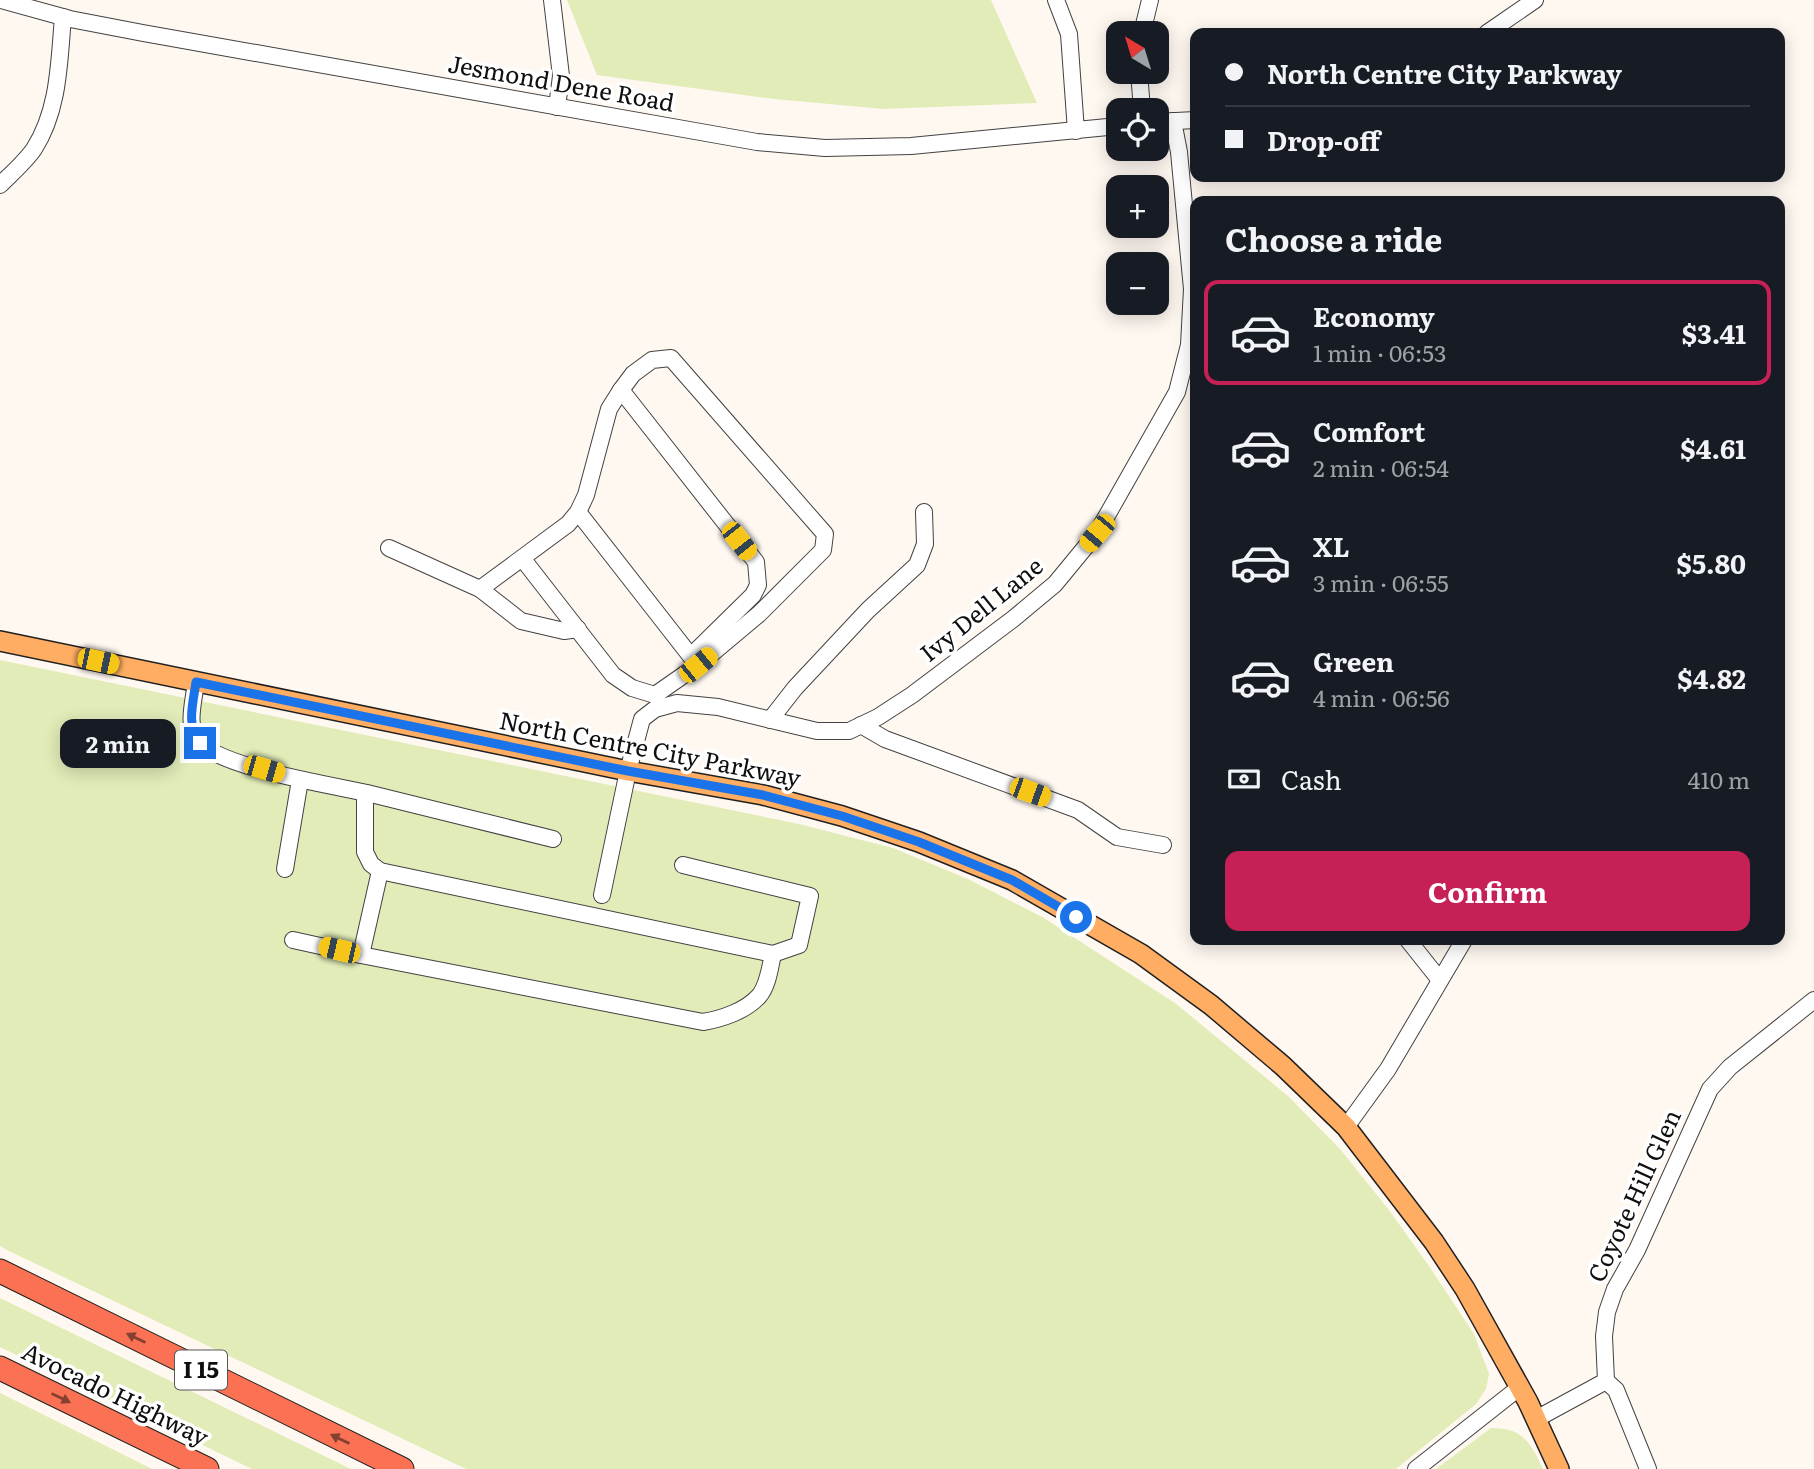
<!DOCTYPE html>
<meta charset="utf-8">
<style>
body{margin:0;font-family:Literata,serif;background:#242831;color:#f1f3f6;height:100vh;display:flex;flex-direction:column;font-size:26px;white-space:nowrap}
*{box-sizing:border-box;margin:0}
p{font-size:23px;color:#9ea1a6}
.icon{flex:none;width:38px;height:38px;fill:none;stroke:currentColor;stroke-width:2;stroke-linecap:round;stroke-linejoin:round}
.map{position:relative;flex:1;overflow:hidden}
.sheet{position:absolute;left:1190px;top:196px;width:595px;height:749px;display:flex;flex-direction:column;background:#171b24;border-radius:14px;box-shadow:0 4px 18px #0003}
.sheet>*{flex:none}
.top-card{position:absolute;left:1190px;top:28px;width:595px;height:154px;border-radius:14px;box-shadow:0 4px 18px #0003;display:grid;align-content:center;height:154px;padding:0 35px;background:#171b24}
.needle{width:46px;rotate:322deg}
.controls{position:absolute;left:1106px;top:21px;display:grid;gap:14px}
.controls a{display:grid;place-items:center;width:63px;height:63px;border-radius:14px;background:#171b24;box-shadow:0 4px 18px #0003;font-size:35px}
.end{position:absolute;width:32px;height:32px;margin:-16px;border:9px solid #1a73e8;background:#fff;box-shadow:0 0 0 4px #fff}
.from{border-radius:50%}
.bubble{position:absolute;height:49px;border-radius:14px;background:#171b24;box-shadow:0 4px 18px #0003;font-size:23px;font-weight:700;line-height:49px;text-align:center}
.car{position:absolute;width:21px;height:42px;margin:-21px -10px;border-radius:9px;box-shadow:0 0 5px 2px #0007;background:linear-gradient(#f5c518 24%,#345 0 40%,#f5c518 0 76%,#345 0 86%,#f5c518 0)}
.top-card b{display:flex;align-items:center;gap:24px;height:66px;font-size:26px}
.top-card b+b{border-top:2px solid #363941}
.top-card i{width:18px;height:18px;background:#f1f3f6}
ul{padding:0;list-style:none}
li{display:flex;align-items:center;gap:21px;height:105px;margin:0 14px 10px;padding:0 21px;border:4px solid transparent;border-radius:14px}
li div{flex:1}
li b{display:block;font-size:26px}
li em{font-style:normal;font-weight:700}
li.active{border-color:#c62056}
li>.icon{width:63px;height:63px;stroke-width:1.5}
h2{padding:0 35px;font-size:32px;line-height:84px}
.pay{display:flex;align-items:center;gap:18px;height:77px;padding:0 35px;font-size:26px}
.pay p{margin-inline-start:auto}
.cta{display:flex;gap:14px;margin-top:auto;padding:14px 35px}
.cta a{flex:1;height:80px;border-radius:14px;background:#c62056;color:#fff;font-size:28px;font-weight:700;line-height:80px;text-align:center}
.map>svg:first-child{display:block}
</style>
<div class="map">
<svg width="1814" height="1469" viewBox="0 0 1814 1469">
<rect width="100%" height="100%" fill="#fff8f1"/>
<!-- green -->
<g fill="#e1ecb8">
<path d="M567,0H991L1037,103L884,109L774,99L597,75Z"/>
<path d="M0,660L799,824L893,848L970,880L1044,918L1175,1003L1288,1096L1340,1149L1389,1210L1429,1266L1474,1334L1489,1374L1486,1389L1476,1404L1396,1469H466L9,1251L0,1246Z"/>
<path d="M0,1298L351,1469H252L0,1347Z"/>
<path d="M0,1393L152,1469H0Z"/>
<path d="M1491,1428C1523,1428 1530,1442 1543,1469H1436Z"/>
</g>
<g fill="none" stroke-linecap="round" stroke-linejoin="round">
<!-- minor casing -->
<g stroke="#424242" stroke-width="18">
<g id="minor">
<path d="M1,0L70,19L143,33L757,142L825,148L911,146L1118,126"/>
<path d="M552,0L561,76L557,107"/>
<path d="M1056,0L1069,34L1076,131"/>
<path d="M1142,33L1150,0"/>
<path d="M1487,33L1535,0"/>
<path d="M1139,72L1142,110"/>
<path d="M1157,122L1195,120"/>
<path d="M0,185C11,174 25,162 34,149C59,110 59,63 63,17"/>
<path d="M621,390L756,562L758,585L753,595L691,656"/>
<path d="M578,512L696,663"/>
<path d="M389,548L480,589L521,621L564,631L578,629"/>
<path d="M480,589L568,524L578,512L586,495L609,409L621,390L633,374L652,360L671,358L825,534L823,550L759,614L698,665L655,695L632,688L613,675L522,558"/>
<path d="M196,682C194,701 185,728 200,743C225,768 330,785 367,793C429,808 491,824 553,839"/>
<path d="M770,720L795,688L868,610L917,565L925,544L924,512"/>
<path d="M861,725L885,739L1078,810L1117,837L1163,845"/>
<path d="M683,865L810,896L799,945L773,954"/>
<path d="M285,869L300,780"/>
<path d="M602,895L628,771L642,719L655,709L677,703L718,707L817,731H849L878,717L912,695L1013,619L1055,584L1097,533L1177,392L1189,345L1192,289L1179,152L1173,121"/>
<path d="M293,940L361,955L380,871L371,864L365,852V793"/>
<path d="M1408,940L1439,979"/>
<path d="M361,955L703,1022C721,1019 746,1011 759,996C768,986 770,967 773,954L380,871"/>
<path d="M1346,1127L1388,1069L1464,940"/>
<path d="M1606,1381L1616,1390L1648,1469"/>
<path d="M1536,1419L1606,1381L1604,1336L1607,1312L1615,1289L1637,1250L1710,1089L1730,1067L1814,1000"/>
<path d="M1416,1469L1520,1387"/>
</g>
</g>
<!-- major casing -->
<g stroke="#202020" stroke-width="22">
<path id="major" d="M0,641L628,771L763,795L842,816L919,842L1012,880L1141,954L1211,1005L1283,1066L1346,1127L1434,1242L1465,1289L1528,1402L1559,1469"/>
</g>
<!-- highway casing -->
<g stroke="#202020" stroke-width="25">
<g id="highway">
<path d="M0,1271L402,1469"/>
<path d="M0,1368L207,1469"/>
</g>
</g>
<!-- minor -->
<use href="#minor" stroke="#fff" stroke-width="16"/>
<!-- major -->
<use href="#major" stroke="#fead62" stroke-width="19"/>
<!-- highway -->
<use href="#highway" stroke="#fa7253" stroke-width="23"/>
</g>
<!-- one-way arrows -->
<defs><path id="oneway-solid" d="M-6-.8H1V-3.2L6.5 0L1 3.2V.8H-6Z" transform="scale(1.75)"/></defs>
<g fill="#844031">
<use href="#oneway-solid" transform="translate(136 1338) rotate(-154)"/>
<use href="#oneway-solid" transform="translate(61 1398) rotate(26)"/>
<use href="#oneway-solid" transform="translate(340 1439) rotate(-154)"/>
</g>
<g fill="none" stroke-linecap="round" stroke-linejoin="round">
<!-- route -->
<path stroke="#1a73e8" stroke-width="9" d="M200,743C186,725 193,704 196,682L628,771L763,795L842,816L919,842L1012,880L1076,917"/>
</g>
<g text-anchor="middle" stroke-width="7" stroke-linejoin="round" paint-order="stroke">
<!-- shield labels -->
<rect fill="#fff" stroke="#575757" stroke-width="2" x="175" y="1350.5" width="52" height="39" rx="5"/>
<g font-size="23" font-weight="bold" fill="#0f0f0f">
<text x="201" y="1378">I 15</text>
</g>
<!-- street labels -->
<g font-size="24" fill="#0f0f0f" stroke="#fff">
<text transform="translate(561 84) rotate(10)" y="8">Jesmond Dene Road</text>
<text transform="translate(982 610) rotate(-39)" y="8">Ivy Dell Lane</text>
<text transform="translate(650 750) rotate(11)" y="8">North Centre City Parkway</text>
<text transform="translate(1635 1196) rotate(-65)" y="8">Coyote Hill Glen</text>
<text transform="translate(115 1395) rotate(26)" y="8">Avocado Highway</text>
</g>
</g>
</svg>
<div class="controls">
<a><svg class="needle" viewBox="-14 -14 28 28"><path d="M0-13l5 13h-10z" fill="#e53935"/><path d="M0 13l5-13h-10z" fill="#9ea1a6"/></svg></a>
<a><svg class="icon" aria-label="locate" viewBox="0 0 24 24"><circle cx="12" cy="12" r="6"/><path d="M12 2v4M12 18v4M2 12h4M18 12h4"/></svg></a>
<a>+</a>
<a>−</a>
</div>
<i class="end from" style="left:1076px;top:917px"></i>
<i class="end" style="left:200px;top:743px"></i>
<div class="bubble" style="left:60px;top:719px;width:116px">2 min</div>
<i class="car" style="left:1097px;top:533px;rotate:220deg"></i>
<i class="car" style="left:739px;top:541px;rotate:142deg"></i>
<i class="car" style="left:98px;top:661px;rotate:102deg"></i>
<i class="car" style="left:698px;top:665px;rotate:51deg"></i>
<i class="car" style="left:264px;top:769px;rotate:106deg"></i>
<i class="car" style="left:1030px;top:792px;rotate:110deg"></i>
<i class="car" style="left:339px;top:950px;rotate:283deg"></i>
<div class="top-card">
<b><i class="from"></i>North Centre City Parkway</b>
<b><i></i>Drop-off</b>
</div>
<section class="sheet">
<h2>Choose a ride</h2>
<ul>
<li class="active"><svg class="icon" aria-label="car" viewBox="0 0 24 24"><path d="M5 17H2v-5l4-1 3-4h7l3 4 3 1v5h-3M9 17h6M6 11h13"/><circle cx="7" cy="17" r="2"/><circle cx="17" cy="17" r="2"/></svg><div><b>Economy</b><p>1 min · 06:53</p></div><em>$3.41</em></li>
<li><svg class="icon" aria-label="car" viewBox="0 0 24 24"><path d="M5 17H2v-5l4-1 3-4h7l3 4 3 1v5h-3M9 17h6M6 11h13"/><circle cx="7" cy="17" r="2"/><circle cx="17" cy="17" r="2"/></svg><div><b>Comfort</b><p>2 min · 06:54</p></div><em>$4.61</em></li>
<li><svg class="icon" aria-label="car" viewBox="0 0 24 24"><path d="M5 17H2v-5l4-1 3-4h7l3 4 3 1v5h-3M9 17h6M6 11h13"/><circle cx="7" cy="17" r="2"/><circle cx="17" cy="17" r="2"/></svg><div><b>XL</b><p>3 min · 06:55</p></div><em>$5.80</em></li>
<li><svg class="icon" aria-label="car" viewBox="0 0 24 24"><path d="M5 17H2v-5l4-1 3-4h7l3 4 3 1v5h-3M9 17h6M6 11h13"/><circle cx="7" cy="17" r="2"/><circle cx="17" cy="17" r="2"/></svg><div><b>Green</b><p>4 min · 06:56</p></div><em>$4.82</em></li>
</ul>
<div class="pay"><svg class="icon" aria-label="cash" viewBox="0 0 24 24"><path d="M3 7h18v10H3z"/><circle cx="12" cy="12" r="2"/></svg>Cash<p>410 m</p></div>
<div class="cta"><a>Confirm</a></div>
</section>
</div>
